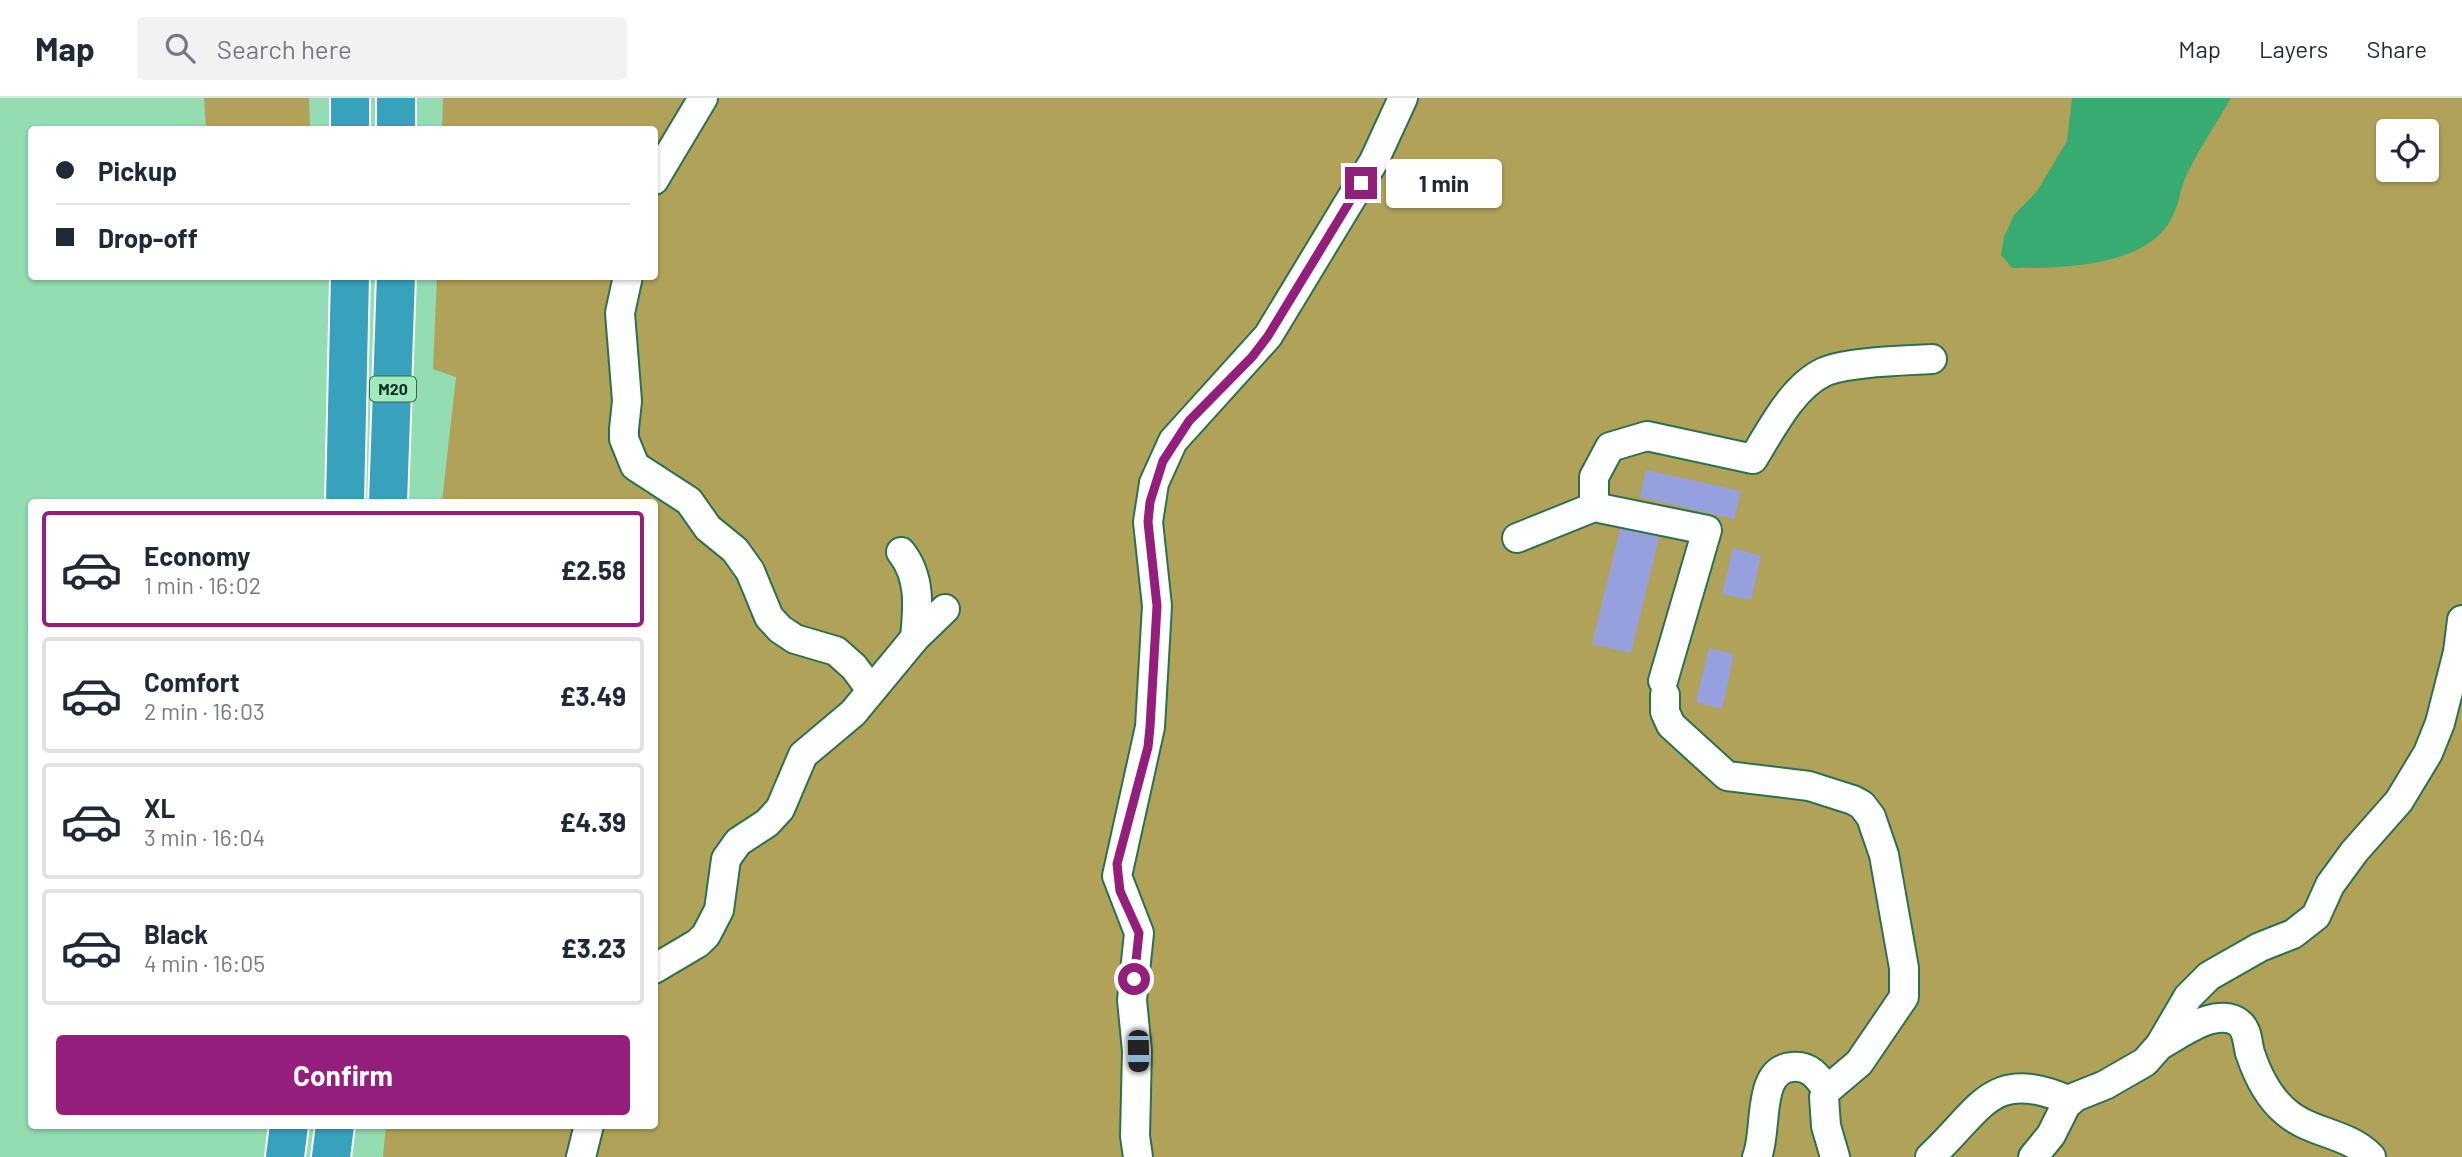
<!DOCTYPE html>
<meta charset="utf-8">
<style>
body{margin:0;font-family:Barlow,sans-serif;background:#f2f2f3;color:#1f2937;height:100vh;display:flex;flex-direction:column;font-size:26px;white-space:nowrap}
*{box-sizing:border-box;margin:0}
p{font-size:23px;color:#747a83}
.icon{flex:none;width:38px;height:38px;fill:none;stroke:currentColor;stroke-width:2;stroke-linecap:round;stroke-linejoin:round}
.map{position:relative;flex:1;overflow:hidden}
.side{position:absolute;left:28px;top:401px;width:630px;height:630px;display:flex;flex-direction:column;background:#fff;border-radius:7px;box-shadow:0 2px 5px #0004}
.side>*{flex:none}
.hud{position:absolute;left:28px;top:28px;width:630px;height:154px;border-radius:7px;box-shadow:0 2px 5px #0004;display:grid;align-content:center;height:154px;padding:0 28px;background:#fff}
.tools{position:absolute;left:2376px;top:21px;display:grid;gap:14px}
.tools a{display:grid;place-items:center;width:63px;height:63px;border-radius:7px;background:#fff;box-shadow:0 2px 5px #0004;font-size:35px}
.end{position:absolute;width:32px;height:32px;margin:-16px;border:9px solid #941e7c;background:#fff;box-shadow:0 0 0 4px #fff}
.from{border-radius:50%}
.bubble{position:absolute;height:49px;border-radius:7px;background:#fff;box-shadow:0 2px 5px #0004;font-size:23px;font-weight:700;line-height:49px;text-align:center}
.car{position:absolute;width:21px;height:42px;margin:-21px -10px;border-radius:9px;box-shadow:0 0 5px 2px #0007;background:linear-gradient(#222 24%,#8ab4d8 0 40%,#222 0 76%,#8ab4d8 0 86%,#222 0)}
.hud b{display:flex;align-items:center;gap:24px;height:66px;font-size:26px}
.hud b+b{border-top:2px solid #e0e1e3}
.hud i{width:18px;height:18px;background:#1f2937}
ul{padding:12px 0 0;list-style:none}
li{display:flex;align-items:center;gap:21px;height:116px;margin:0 14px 10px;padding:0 14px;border:4px solid #e0e1e3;border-radius:7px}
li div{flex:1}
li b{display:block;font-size:26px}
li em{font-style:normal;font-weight:700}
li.on{border-color:#941e7c}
li>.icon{width:63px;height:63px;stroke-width:1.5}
.cta{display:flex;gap:14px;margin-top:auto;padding:14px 28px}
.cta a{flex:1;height:80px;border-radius:7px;background:#941e7c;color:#fff;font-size:28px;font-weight:700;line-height:80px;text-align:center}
header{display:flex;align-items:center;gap:42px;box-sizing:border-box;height:98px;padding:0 35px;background:#fff;border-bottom:2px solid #e0e1e3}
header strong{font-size:33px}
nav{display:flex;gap:38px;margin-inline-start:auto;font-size:24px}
.search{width:490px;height:63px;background:#f2f2f3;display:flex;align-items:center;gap:18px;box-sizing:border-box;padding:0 24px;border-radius:7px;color:#747a83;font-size:26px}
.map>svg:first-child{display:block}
</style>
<header>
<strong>Map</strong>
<div class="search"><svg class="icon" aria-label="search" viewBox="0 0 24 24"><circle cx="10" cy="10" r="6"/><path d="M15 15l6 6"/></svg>Search here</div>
<nav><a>Map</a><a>Layers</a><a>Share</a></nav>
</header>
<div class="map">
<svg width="2462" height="1059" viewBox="0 0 2462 1059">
<rect width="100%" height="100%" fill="#94dcb2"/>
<!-- green -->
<g fill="#b1a25a" fill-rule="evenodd">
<path d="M204,0H309L310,31H206Z"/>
<path d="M443,0H2462V1059H383L386,1027H654V404H442L456,279L433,271L437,179L654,178V32L442,31ZM2389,33H2427V72H2389Z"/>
</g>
<!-- water -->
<path fill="#38ab73" d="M2072,0H2231C2217,25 2200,49 2188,74C2181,87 2180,102 2174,115C2152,170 2062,170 2012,170L2001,157L2004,139L2014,117L2037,93L2067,43Z"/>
<!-- building -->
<g fill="#97a0df">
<path d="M1646,372L1741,393L1734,421L1640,399Z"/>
<path d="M1621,427L1660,436L1631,555L1592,546Z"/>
<path d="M1733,450L1761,458L1751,502L1722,496Z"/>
<path d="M1709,550L1734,556L1722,611L1696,604Z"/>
</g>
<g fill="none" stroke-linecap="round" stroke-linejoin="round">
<!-- minor casing -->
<g stroke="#2a724e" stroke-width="32">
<g id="minor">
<path d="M654,82L703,0"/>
<path d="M628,178L620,215L627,303L624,331V341L635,368L689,403L708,430L735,452L750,473L769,519L780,531L795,541L836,553L854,569L871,592"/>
<path d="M1594,409V379L1610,349L1647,338L1753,361C1771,332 1792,289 1824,274C1845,264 1907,262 1932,261"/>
<path d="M1517,440L1594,409L1707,432L1663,583"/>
<path d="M901,454C921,479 918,509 915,540"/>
<path d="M1665,597V614L1671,627L1727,678L1809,688L1853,702L1862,707L1871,719L1884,757L1904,870V899L1859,965L1827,992L1824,999L1826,1028L1835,1059"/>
<path d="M654,871L698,845L706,837L719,812L726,761L738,744L767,725L780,711L803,657L853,615L915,540L945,511"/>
<path d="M2160,947C2175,939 2192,927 2208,922C2217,919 2231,918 2239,925C2248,932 2247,944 2250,955C2257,976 2269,1000 2286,1014C2311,1036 2347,1034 2371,1059"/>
<path d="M581,1059L589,1027"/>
<path d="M1138,1059L1135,1038L1137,953L1132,902L1139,835L1117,778L1150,629L1157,508L1148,424L1154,385L1173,343L1268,238L1374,63L1403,0"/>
<path d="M1757,1059C1768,1032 1756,972 1792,969C1810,967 1818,979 1827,992"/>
<path d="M1930,1059C1982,1011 1991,968 2070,1003"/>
<path d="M2033,1059L2051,1037L2066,1007L2075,999L2105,987L2145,964L2160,947L2188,899L2209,878L2260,849L2293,836L2316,818L2330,787L2354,754L2399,703L2428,655L2440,625L2458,554L2462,522"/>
</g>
</g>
<!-- highway casing -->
<g stroke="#fff" stroke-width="42">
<g id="highway">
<path d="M350,0V32"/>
<path d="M396,0V32"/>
<path d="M345,404L350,178"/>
<path d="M388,404L396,178"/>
<path d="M285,1059L289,1027"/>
<path d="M331,1059L335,1027"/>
</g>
</g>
<!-- minor -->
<use href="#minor" stroke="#fff" stroke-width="28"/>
<!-- highway -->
<use href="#highway" stroke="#38a2bc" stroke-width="38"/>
</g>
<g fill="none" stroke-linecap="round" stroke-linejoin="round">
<!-- route -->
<path stroke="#941e7c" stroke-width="9" d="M1134,881L1139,835L1120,793L1117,766L1148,649L1150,629L1157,508L1148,424L1150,404L1163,363L1189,323L1252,259L1268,238L1361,85"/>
</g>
<g text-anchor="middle" stroke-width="6" stroke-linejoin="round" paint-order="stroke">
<!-- shield labels -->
<rect fill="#a1e9bf" stroke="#39644d" stroke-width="2" x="370" y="278.5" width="46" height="25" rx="5"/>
<g font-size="16" font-weight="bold" fill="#0d2b1c">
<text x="393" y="297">M20</text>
</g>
</g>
</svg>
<div class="tools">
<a><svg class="icon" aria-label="locate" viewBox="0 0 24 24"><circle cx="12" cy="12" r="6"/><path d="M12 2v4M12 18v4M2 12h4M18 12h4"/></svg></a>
</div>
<i class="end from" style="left:1134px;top:881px"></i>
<i class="end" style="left:1361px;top:85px"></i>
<div class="bubble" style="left:1386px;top:61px;width:116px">1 min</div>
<i class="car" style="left:1138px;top:953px;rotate:179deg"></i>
<div class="hud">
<b><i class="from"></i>Pickup</b>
<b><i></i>Drop-off</b>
</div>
<section class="side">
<ul>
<li class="on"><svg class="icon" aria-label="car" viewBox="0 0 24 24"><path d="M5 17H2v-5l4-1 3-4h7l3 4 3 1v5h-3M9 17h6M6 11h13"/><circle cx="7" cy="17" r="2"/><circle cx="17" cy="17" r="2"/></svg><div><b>Economy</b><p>1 min · 16:02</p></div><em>£2.58</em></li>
<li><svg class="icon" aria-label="car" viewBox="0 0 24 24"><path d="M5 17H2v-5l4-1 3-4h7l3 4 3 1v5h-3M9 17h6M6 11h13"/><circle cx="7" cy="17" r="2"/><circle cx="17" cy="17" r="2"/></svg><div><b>Comfort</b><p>2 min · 16:03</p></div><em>£3.49</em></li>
<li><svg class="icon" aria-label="car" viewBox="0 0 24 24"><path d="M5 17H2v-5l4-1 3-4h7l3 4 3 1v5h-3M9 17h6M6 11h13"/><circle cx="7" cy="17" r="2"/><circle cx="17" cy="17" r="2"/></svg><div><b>XL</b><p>3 min · 16:04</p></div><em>£4.39</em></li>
<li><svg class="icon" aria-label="car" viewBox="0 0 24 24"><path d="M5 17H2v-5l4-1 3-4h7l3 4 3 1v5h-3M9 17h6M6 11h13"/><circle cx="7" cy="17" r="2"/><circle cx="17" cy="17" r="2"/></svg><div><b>Black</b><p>4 min · 16:05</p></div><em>£3.23</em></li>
</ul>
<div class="cta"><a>Confirm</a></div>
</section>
</div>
